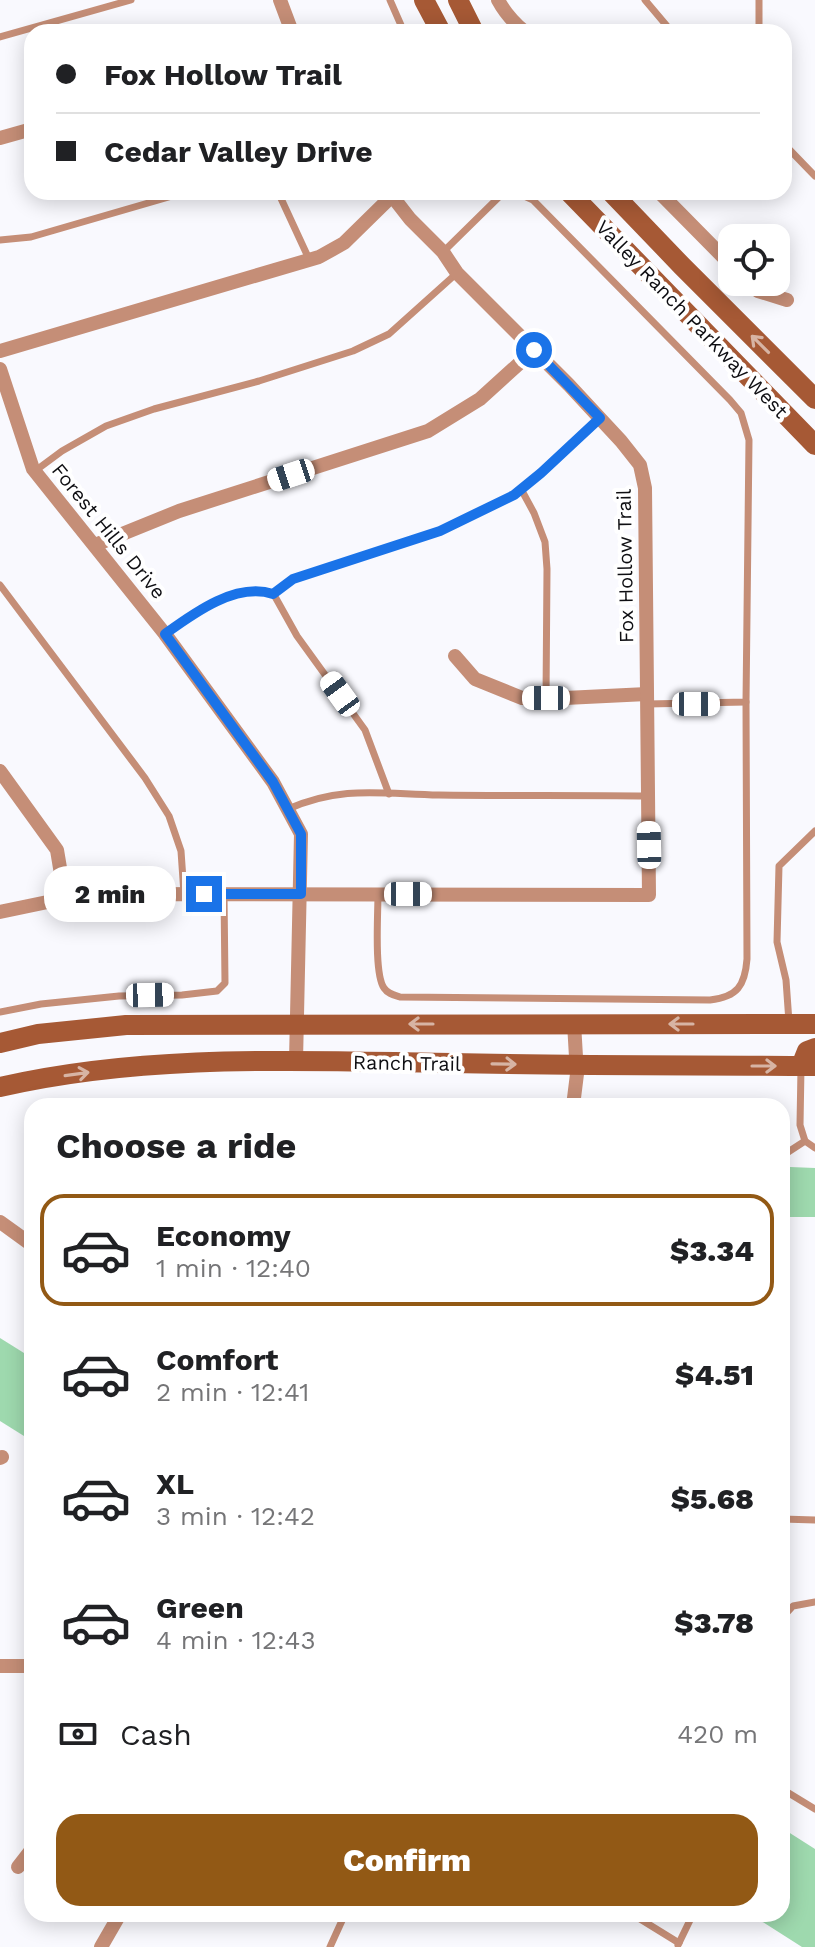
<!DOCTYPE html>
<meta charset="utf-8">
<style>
body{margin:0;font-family:"Work Sans",sans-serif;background:#f2f2f2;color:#202124;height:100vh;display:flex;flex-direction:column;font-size:30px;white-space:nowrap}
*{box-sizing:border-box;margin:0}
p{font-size:26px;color:#757577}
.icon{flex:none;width:44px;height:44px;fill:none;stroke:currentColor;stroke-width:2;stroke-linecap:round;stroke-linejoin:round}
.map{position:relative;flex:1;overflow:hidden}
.side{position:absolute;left:24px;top:1098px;width:766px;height:824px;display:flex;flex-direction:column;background:#fff;border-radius:24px;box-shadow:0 4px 20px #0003}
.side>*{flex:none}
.hud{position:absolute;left:24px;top:24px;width:768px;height:176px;border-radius:24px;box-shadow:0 4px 20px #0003;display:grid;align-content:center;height:176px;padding:0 32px;background:#fff}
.tools{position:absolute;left:718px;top:224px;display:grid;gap:16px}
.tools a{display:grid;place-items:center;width:72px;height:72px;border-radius:16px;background:#fff;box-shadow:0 4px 20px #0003;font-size:40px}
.end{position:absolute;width:36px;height:36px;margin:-18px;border:10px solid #1a73e8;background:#fff;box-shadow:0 0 0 4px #fff}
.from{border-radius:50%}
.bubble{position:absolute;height:56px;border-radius:24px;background:#fff;box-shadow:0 4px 20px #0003;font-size:26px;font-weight:800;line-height:56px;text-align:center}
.car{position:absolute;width:24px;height:48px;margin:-24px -12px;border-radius:10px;box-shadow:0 0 6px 2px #0007;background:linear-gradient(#fff 24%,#345 0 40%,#fff 0 76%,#345 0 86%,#fff 0)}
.hud b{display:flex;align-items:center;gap:28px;height:76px;font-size:30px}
.hud b+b{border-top:2px solid #e0e0e0}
.hud i{width:20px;height:20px;background:#202124}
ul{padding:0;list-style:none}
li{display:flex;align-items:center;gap:24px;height:112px;margin:0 16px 12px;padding:0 16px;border:4px solid transparent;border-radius:24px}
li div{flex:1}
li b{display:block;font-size:30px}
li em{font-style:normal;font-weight:800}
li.active{border-color:#925915}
li>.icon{width:72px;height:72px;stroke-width:1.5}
h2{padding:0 32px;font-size:36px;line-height:96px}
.pay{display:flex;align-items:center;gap:20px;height:88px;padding:0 32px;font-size:30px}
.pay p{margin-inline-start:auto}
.button{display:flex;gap:16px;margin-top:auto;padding:16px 32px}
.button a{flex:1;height:92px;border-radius:24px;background:#925915;color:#fff;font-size:32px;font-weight:800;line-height:92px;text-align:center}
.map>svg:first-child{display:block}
</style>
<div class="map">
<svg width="815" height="1947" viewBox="0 0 815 1947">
<rect width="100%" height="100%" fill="#f9f9fe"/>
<!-- green -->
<g fill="#9ed9ae">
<path d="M790,1167L815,1168V1217H789Z"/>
<path d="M0,1338L32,1358V1441L0,1421Z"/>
<path d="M782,1828L815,1849V1947H802L750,1914H782Z"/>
</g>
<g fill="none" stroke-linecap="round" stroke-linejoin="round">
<!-- lane -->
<g stroke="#c58e77" stroke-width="7">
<path d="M390,0L404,32"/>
<path d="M645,0L672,32"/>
<path d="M759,32V0"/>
<path d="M0,37L131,0"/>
<path d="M784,144L815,176"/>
<path d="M278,192L309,259"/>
<path d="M0,240L31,237L186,192"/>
<path d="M443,252L501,195H522L533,200L730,400L741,413L749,440L746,702L647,704"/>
<path d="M35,471L62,451L106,426L154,409L259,381L353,351L389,334L457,273"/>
<path d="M521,489L534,513L545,542L547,569L546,698"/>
<path d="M0,585L145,778L169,816L181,851L184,894"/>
<path d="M273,594L293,579L440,531L514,495L541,473L600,418"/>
<path d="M165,634C196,612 233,584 273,593L297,636L365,730L389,794"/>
<path d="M288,809C342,785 382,794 439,795C509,796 578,795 648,796"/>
<path d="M378,894C378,914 374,974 384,988C388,994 394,995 400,997L710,1000C737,997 745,986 747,959L746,702"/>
<path d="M0,1012L41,1004L119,996L182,995L217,991L225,983L224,894"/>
<path d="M789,1022L786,980L777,942L779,866L815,831"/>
<path d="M801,1068L800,1125L805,1141L815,1148"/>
<path d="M782,1156L805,1141"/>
<path d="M782,1519L815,1520"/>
<path d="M782,1618L793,1606L815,1602"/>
<path d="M782,1789L815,1809"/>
<path d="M632,1914L679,1943"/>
<path d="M678,1945L693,1914"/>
<path d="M330,1947L345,1914"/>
</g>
<!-- street -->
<g stroke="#c58e77" stroke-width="14">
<path d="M280,0L292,32"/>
<path d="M498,0C505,13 514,23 525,32"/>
<path d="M0,138L32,129"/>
<path d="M659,192L732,266"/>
<path d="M749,282L758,291L787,300"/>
<path d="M0,351L319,257L344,243L396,192"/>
<path d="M0,369L33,469L165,634L273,782L301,834L296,1061"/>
<path d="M95,545L179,511L428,431L480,399L534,350"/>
<path d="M455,656L475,679L522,698H565L647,694"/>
<path d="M0,771L57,850L65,898"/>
<path d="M0,912L86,894L649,895L645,488L640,465L621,441L569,385L457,273L443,252L410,219L389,192"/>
<path d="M573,1106L577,1074L574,1023"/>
<path d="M0,1222L32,1245"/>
<path d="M0,1458L2,1457"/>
<path d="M0,1666H32"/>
<path d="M18,1867L32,1849"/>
<path d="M101,1947L120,1914"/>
</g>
<!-- secondary -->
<g stroke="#a65935" stroke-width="20">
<path d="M424,0L441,32"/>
<path d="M458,0L474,32"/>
<path d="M569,192L815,445"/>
<path d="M611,192L682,266L815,399"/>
<path d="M0,1043L38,1034L126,1025L815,1024"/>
<path d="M801,1066L807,1051L815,1048"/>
<path d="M0,1087C148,1053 301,1061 452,1063C573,1066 694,1065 815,1066"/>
</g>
</g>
<!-- one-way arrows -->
<defs><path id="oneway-shaft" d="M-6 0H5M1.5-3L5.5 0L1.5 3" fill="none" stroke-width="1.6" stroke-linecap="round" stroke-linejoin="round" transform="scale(2)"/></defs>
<g stroke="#d7b4a4">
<use href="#oneway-shaft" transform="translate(760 344) rotate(-135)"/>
<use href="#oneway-shaft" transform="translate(421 1024) rotate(180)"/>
<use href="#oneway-shaft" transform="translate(681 1024) rotate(-180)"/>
<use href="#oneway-shaft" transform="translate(504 1064) rotate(1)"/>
<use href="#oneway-shaft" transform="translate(764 1066)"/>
<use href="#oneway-shaft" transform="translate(77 1074) rotate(-8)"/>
</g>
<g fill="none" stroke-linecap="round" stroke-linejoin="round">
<!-- route -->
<path stroke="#1a73e8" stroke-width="10" d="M204,894H301V834L273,782L165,634C194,613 236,582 273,594L293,579L440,531L514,495L541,473L600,418L534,350"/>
</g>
<g text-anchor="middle" stroke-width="8" stroke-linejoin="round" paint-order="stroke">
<!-- street labels -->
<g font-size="20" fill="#0e0e12" stroke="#fff">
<text transform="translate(692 319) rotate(46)" y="7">Valley Ranch Parkway West</text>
<text transform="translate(109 531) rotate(51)" y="7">Forest Hills Drive</text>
<text transform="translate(625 566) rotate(-91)" y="7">Fox Hollow Trail</text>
<text transform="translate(407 1063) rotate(1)" y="7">Ranch Trail</text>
</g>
</g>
</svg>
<div class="tools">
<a><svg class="icon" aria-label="locate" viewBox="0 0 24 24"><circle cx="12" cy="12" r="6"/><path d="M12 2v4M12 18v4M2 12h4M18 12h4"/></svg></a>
</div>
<i class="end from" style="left:534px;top:350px"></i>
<i class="end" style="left:204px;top:894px"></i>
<div class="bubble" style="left:44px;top:866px;width:132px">2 min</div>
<i class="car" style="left:291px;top:475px;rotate:252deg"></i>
<i class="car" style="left:340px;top:694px;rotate:324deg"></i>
<i class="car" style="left:546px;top:698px;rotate:270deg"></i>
<i class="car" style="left:696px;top:704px;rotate:90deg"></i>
<i class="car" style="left:649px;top:845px;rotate:359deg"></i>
<i class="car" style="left:408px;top:894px;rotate:90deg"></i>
<i class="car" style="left:150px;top:995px;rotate:89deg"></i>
<div class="hud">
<b><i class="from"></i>Fox Hollow Trail</b>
<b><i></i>Cedar Valley Drive</b>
</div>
<section class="side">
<h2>Choose a ride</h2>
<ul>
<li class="active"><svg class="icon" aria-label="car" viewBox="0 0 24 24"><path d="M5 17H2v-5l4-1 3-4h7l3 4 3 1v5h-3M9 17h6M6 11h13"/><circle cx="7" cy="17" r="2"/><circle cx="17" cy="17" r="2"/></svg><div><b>Economy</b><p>1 min · 12:40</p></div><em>$3.34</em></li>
<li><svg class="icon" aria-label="car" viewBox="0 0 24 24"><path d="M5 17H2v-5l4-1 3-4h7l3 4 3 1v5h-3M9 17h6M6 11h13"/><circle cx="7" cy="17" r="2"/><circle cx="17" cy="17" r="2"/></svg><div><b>Comfort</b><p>2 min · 12:41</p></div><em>$4.51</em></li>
<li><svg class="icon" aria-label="car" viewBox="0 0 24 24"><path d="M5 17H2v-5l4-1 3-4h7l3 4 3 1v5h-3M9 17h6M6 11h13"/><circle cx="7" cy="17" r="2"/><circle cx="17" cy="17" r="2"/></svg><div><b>XL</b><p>3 min · 12:42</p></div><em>$5.68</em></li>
<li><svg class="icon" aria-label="car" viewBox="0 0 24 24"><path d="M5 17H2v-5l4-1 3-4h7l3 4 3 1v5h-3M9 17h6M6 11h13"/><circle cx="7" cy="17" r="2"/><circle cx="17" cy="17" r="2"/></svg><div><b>Green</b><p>4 min · 12:43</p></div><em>$3.78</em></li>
</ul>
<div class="pay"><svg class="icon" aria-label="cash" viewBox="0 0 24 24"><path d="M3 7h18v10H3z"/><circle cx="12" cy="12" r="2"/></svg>Cash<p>420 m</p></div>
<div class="button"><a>Confirm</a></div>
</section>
</div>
